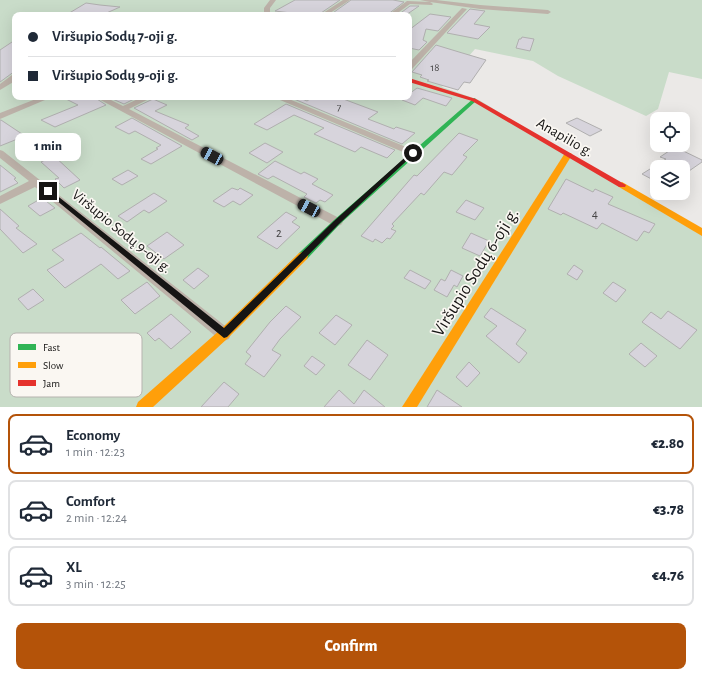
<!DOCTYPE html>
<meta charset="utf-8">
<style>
body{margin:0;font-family:"Alegreya Sans",sans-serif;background:#f2f2f3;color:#1f2937;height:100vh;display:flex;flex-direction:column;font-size:15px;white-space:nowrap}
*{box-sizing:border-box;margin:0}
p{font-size:13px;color:#747a83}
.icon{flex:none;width:22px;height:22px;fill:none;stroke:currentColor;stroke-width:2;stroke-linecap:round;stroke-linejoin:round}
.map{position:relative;height:407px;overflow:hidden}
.details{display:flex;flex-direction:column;background:#fff;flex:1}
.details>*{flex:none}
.guide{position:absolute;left:12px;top:12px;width:400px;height:88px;border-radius:8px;box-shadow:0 4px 16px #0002;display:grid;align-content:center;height:88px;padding:0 16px;background:#fff}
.buttons{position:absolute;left:650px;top:112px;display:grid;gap:8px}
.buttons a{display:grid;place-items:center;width:40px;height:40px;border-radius:8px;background:#fff;box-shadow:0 4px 16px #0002;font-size:20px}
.end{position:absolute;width:18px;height:18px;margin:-9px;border:5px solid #161514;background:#fff;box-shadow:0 0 0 2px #fff}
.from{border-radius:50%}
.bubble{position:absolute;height:28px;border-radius:8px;background:#fff;box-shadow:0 4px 16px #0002;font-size:13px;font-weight:800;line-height:28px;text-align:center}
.car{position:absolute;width:12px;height:24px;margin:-12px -6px;border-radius:5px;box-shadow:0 0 3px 1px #0007;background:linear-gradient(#222 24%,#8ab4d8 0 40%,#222 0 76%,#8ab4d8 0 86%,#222 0)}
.guide b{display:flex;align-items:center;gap:14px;height:38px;font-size:15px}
.guide b+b{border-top:1px solid #e0e1e3}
.guide i{width:10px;height:10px;background:#1f2937}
ul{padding:7px 0 0;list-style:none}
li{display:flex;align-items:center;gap:12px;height:60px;margin:0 8px 6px;padding:0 8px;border:2px solid #e0e1e3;border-radius:8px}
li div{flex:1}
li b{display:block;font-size:15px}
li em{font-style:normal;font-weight:800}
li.current{border-color:#b45309}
li>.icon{width:36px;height:36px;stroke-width:1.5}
.primary-button{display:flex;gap:8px;margin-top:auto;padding:8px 16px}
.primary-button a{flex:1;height:46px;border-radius:8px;background:#b45309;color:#fff;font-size:16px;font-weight:800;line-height:46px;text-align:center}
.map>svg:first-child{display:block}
</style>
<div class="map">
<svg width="702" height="407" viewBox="0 0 702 407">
<rect width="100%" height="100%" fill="#ebe9e7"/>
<!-- green -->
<path fill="#c9dcc9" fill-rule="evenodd" d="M0,0H702V79L669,72L658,109L646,116L558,76L533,61L475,49L442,87L479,100L702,235V407H0ZM15,15H409V97H15Z"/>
<!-- building -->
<g fill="#d7d4dc" stroke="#b0afaf">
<path d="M295,0H340L321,13L314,15H288L291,13L275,11Z"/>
<path d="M351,0H393L404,2L387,15H330Z"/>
<path d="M86,3L100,5L120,7L102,15H66Z"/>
<path d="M410,6H419L406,15H398Z"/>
<path d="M470,9L485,11L474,24L490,27L478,39L447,33Z"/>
<path d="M430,14L451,17L438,31L426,29L423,40L427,42L419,50L409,48V30Z"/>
<path d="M522,37L534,39L530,51L516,48L519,39H521Z"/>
<path d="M15,40V71L0,82V50Z"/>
<path d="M436,45L459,52L486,60L470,83L464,82L458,90L427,81L429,80L420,77L422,75L412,72Z"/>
<path d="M417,88L452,98L446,106L423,98L415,105L402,100L405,97H409V94Z"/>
<path d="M62,97H94L106,105L55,127L41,120L78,105Z"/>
<path d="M108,97H138L124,104Z"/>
<path d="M297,97L307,101L313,97H338L378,112L368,119L394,129L396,127L415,133L402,144L294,99Z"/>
<path d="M153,99L167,105L155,111L189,125L185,128L199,136L192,140L134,108Z"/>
<path d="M286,104L395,150L387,158L361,147L355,152L314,134L324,128L294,115L267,130L254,124Z"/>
<path d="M132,118L182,146L151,164L141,159L158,149L156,148L161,145L135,131L129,134L115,127Z"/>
<path d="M577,118L602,130L590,136L566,123Z"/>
<path d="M0,120H1L25,136L0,146Z"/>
<path d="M459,133L478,140L463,155L467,157L452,175L444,172L424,195L421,193L392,224L394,226L391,229L396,231L390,239L387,238L382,243L375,239L373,242L361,236L414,175L417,176Z"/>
<path d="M32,135L54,156L80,180L64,188L55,179L59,178L41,162L45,160L19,140Z"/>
<path d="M265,143L283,152L267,163L249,153Z"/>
<path d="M675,147L702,160V162L689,171L683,167H657V182L642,174L666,159L660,157Z"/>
<path d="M275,161L301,174L304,172L318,179L312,184L333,195L325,202L320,200L316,203L304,197L307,194L273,176L268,179L258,174Z"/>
<path d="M0,165L16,178L14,179L18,183L0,192Z"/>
<path d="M128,170L138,176L122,185L112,179Z"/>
<path d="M566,179L593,192L595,189L613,197L608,204L655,224L649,233L644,231L637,241L602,223L597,229L563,213L561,215L548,209Z"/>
<path d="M232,188L238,190L240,188L253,195L240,205L233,201L224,207L213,201Z"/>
<path d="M154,193L167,201L149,213L144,210L127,222L118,216Z"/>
<path d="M42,198L55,208L40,216L28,206Z"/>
<path d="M466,200L484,208L475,220L456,212Z"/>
<path d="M0,209L19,226L16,228L37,244L23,253L0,229Z"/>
<path d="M286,212L297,218L292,222L300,227L277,249L257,237Z"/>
<path d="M167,232L184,245L164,259L147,246Z"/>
<path d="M81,233L100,248L101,247L130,271L118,279L101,264L65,288L47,270L64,260L52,250Z"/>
<path d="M471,233L489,241L480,256L462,248Z"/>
<path d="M574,265L583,271L577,280L567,274Z"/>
<path d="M198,268L209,276L194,289L183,280Z"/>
<path d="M410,270L431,281L425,289L404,278Z"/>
<path d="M451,270L463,276L457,287L454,285L447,297L434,290L441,279L445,281Z"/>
<path d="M147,282L160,296L135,314L121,300Z"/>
<path d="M613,282L626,290L616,302L603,293Z"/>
<path d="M33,289L44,300L28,310L18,299Z"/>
<path d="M286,306L301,317L280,339L272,350L281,355L264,377L245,364L251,356L246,352L270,322Z"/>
<path d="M491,308L526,330L516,344L527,353L519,363L486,336L497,326L484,317Z"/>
<path d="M668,311L697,330L680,349L642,322L651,312L661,319Z"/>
<path d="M171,314L191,332L171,349L159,338L155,341L147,333Z"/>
<path d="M336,315L352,325L335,345L319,333Z"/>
<path d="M367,340L388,355L370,380L348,365Z"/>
<path d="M641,343L657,356L645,367L629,354Z"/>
<path d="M312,356L325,365L316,375L304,366Z"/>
<path d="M469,362L480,373L467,387L456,377Z"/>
<path d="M224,382L239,394L228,407H201Z"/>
<path d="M339,390L354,404L364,390L385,407H324Z"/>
<path d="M437,390L462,407H427Z"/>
</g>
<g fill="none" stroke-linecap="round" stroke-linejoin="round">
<!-- street -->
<g fill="#bdb2a9" fill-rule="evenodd">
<path d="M270,0H276L270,8V15H264V8Z"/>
<path d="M343,0H350L327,15H320Z"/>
<path d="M420,0H436L480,5L548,10L551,12L548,14L480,9L430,2L433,4L432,5L410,4L395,15H388L407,1L430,2Z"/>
<path d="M462,8L467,9L412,69H409V63Z"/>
<path d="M12,75H15V81L0,90V84Z"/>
<path d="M41,97H52L0,119V113Z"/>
<path d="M95,97H105L123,106L142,97H153L129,109L341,219L343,222L341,225L337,226L333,225Z"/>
<path d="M273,97H284L416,151L418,153L413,156L410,155Z"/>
<path d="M0,150L3,151L229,329L231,334L229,339L224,341L219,339L35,187L0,204V196L29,181L0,158Z"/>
</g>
<!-- fast -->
<path fill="#30b455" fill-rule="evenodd" d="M474,98L476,99V101L340,224L307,259L303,260L299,259L298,256L299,253L334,220Z"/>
<!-- slow -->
<g fill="#ff9f0a" fill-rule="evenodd">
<path d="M565,153H571L572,155L417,407H402Z"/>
<path d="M622,182L702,228V236L619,187L618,185Z"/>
<path d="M303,252L307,253L308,256L307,259L228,338L153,407H136L138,402L220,330L299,253Z"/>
</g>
<!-- jam -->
<path fill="#e5322d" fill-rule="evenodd" d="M409,78L476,99L626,185L625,187H619L472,101L409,82Z"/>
</g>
<!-- route -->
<path fill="#161514" d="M411,152L415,153L339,224L227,337L224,338L45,191L50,190L224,328L334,221Z"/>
<g text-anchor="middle" stroke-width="3.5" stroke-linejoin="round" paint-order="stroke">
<!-- far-number labels -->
<g font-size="11" fill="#464546">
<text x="435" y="71">18</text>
<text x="339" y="111">7</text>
</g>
<!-- number labels -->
<g font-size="13" fill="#464546">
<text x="595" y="218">4</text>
<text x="279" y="237">2</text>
</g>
<!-- street labels -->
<g font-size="15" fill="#161514" stroke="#faf7f2">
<text transform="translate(565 137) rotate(30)" y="5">Anapilio g.</text>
<text transform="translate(122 231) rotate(39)" y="5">Viršupio Sodų 9-oji g.</text>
</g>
<!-- near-street labels -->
<g font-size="18" fill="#161514" stroke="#faf7f2">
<text transform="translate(475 272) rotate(-58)" y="6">Viršupio Sodų 6-oji g.</text>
</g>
</g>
<!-- legend -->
<rect x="10" y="333" width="132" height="64" rx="6" fill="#faf7f2" stroke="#b6b3af" stroke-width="1"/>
<rect x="18" y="344" width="18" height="6" fill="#30b455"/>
<rect x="18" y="362" width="18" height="6" fill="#ff9f0a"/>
<rect x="18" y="380" width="18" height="6" fill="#e5322d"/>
<g font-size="11" fill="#161514">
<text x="43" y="351">Fast</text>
<text x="43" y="369">Slow</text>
<text x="43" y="387">Jam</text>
</g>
</svg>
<div class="buttons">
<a><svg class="icon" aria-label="locate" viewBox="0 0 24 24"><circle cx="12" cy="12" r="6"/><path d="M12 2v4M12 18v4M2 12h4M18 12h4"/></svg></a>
<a><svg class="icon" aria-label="layers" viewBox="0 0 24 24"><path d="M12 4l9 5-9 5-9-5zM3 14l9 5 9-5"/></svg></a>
</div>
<i class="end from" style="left:413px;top:153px"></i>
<i class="end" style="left:48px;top:191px"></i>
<div class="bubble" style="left:15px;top:133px;width:66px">1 min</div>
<i class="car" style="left:212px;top:156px;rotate:298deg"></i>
<i class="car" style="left:309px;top:208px;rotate:298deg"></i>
<div class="guide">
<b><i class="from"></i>Viršupio Sodų 7-oji g.</b>
<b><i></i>Viršupio Sodų 9-oji g.</b>
</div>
</div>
<section class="details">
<ul>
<li class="current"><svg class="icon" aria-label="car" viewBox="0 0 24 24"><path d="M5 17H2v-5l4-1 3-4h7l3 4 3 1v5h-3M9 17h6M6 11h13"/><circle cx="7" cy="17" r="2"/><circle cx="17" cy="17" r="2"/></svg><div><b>Economy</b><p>1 min · 12:23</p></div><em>€2.80</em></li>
<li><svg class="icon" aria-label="car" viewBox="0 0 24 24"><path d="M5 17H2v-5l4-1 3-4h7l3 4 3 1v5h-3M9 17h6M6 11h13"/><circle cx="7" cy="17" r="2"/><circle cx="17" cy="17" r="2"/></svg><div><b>Comfort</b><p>2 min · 12:24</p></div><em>€3.78</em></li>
<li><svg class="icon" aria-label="car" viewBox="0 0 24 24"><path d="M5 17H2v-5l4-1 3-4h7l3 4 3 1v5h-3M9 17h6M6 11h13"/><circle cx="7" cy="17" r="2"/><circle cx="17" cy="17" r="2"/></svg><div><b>XL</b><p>3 min · 12:25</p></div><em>€4.76</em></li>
</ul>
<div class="primary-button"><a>Confirm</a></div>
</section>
